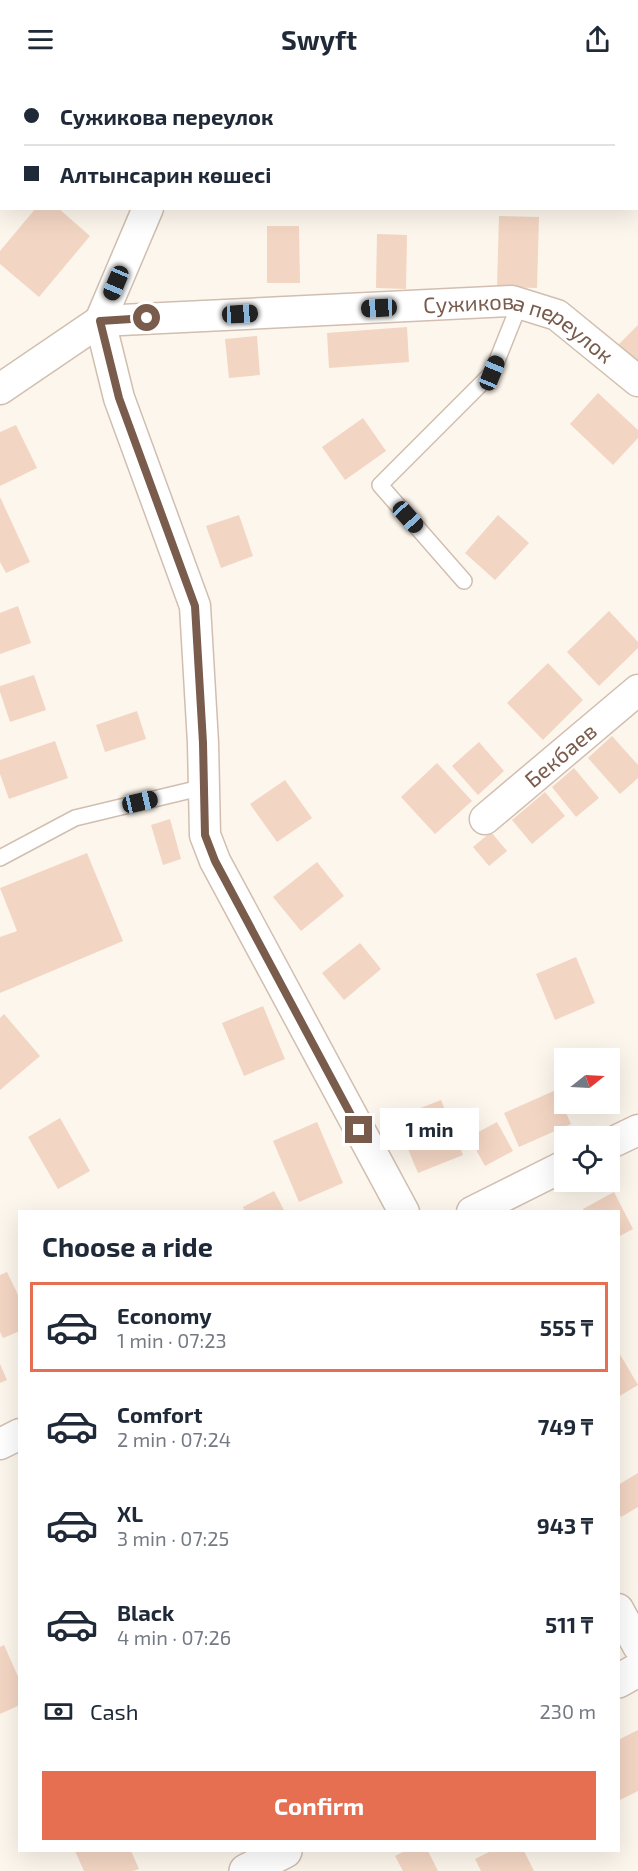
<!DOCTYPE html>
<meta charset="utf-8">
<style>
body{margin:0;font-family:"Exo 2",sans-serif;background:#f2f2f3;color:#1f2937;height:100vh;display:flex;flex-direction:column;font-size:22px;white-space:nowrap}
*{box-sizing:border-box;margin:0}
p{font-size:20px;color:#747a83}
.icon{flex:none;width:33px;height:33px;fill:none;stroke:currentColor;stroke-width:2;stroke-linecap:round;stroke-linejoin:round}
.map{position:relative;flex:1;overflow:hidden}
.drawer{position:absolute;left:18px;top:1132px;width:602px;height:642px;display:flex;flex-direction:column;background:#fff;border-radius:0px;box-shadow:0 6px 24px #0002}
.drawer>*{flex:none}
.guide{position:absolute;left:0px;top:0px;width:639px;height:132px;box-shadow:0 6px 24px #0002;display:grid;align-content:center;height:132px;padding:0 24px;background:#fff}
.needle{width:39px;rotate:72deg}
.controls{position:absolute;left:554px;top:970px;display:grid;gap:12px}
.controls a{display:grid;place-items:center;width:66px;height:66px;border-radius:0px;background:#fff;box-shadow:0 6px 24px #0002;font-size:30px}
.end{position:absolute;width:27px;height:27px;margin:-14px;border:8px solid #7a5c4d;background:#fff;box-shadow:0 0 0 3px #fff}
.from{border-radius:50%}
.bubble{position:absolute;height:42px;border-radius:0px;background:#fff;box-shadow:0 6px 24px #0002;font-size:20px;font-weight:700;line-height:42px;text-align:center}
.car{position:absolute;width:18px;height:36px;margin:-18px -9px;border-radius:8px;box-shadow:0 0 4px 2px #0007;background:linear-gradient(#222 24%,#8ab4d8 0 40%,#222 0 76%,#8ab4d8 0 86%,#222 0)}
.guide b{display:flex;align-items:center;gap:21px;height:57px;font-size:22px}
.guide b+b{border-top:2px solid #e0e1e3}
.guide i{width:15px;height:15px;background:#1f2937}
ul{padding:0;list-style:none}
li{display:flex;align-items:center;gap:18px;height:90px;margin:0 12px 9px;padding:0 12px;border:3px solid transparent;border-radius:0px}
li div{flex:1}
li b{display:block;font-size:22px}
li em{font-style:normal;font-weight:700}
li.selected{border-color:#e76f51}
li>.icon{width:54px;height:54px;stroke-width:1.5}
h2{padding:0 24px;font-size:27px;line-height:72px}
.pay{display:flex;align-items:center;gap:15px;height:66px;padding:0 24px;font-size:22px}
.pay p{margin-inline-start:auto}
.button{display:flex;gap:12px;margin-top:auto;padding:12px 24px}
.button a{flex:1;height:69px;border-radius:0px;background:#e76f51;color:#fff;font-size:24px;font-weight:700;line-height:69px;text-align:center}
header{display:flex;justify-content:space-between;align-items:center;height:78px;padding:0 24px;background:#fff;font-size:27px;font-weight:700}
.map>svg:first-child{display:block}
</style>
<header><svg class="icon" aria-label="menu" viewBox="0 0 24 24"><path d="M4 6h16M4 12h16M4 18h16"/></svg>Swyft<svg class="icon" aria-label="share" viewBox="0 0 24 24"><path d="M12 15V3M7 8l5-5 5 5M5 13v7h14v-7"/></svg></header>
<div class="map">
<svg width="638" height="1793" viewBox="0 0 638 1793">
<rect width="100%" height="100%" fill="#fdf6ec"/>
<!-- building -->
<g fill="#f3d5c3">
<path d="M36,130H58L90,158L39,219L0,186V173Z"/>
<path d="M499,138L539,139L537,210L497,209Z"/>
<path d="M267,148H299L300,205H267Z"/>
<path d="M377,156L407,157L406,211L376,210Z"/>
<path d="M638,247V289L617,268Z"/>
<path d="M407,249L409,284L329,290L327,255Z"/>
<path d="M257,258L260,297L229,300L225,261Z"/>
<path d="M598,315L638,352V360L613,387L570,346Z"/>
<path d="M363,340L386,373L345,402L322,369Z"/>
<path d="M16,347L37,390L0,408V354Z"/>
<path d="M0,419L30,484L6,495L0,484Z"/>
<path d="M239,437L253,478L221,490L206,448Z"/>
<path d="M498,437L529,465L495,502L465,475Z"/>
<path d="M18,528L31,565L0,576V535Z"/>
<path d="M609,533L638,564V570L599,608L567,574Z"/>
<path d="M548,585L583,622L543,662L507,625Z"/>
<path d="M34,597L46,632L10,644L0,614V608Z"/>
<path d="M137,633L146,661L105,674L96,647Z"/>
<path d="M612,658L638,687V700L620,716L588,680Z"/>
<path d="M55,663L68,700L9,721L0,696V682Z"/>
<path d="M479,664L504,693L478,717L452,688Z"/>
<path d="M437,685L472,723L435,756L401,719Z"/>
<path d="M574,690L599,720L576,739L552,709Z"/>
<path d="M285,702L312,740L277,764L250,726Z"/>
<path d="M545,714L565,738L532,766L512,742Z"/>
<path d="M170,741L181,781L163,787L151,747Z"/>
<path d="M491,754L507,773L489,788L473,769Z"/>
<path d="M87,775L123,863L0,915V859L17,853L0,810Z"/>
<path d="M317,784L344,818L301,853L273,819Z"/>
<path d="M360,865L381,891L344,922L322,895Z"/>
<path d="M576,879L595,925L555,942L536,896Z"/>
<path d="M263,928L285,981L244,998L222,945Z"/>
<path d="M4,936L40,978L0,1012V940Z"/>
<path d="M556,1012L571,1046L519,1069L504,1035Z"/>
<path d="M441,1022L463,1077L418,1095L395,1040Z"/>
<path d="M60,1040L90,1093L58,1111L28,1059Z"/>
<path d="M317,1044L343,1105L299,1124L273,1063Z"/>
<path d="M497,1044L513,1073L485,1088L469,1059Z"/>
<path d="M274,1113L285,1134H245L243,1129Z"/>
<path d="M614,1114L633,1151L618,1159V1134H584L583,1131Z"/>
<path d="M7,1194L20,1221V1253L3,1260L0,1254V1197Z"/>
<path d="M618,1273L638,1307L618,1319Z"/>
<path d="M0,1286L7,1302L0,1305Z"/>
<path d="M638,1395V1429L621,1439L618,1434V1407Z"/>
<path d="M4,1567L20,1603V1627L0,1636V1569Z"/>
<path d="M638,1652V1713L618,1723V1662Z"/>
<path d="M75,1773H131L139,1791L133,1793H84Z"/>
<path d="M405,1773H428L438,1793H403L395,1778Z"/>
<path d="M491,1773H524L534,1793H481L475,1781Z"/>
</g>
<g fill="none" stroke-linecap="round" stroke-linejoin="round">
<!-- service casing -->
<g stroke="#d1beb0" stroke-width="18">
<g id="service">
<path d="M464,503L380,407L492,295L520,225"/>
<path d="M0,780L75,740L204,709"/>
</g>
</g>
<!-- minor casing -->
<g stroke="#d1beb0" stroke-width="33">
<g id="minor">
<path d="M272,2L274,0"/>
<path d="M100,243L119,320L195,528L203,665L205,757L215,783L404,1134"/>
<path id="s1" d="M100,243L512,223L557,237L638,303"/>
<path d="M100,243L148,130"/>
<path d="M0,311L100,243"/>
<path id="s2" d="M485,741L638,612"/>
<path d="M609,1066L638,1052"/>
<path d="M472,1134L564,1088"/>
<path d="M0,1366L20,1356"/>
<path d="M618,1531L638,1568"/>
</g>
</g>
<!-- tertiary casing -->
<g stroke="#d1beb0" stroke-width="36">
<g id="tertiary">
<path d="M618,1603L638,1592"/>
<path d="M246,1793L285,1773"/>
</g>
</g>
<!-- service -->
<use href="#service" stroke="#fff" stroke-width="15"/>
<!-- minor -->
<use href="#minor" stroke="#fff" stroke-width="30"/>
<!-- tertiary -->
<use href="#tertiary" stroke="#fff" stroke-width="33"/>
</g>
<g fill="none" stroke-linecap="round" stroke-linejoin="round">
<!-- route -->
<path stroke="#7a5c4d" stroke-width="8" d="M147,240L100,243L119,320L195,528L203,665L205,757L215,783L359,1052"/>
</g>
<g text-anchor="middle" stroke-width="4.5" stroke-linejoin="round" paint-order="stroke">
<!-- street labels -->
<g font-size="22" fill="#7a5c4d" stroke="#fffaf3">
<text dy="8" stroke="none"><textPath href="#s1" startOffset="426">Сужикова переулок</textPath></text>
<text dy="8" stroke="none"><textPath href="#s2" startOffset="99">Бекбаев</textPath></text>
</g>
</g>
</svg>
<div class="controls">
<a><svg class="needle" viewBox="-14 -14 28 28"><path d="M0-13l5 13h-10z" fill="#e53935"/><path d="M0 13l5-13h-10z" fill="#747a83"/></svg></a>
<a><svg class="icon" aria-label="locate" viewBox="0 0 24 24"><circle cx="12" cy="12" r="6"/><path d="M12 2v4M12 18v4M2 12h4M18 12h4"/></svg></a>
</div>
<i class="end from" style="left:147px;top:240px"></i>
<i class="end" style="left:359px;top:1052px"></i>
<div class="bubble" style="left:380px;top:1030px;width:99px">1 min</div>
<i class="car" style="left:116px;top:205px;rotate:203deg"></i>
<i class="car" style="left:379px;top:230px;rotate:267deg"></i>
<i class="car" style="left:240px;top:236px;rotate:87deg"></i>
<i class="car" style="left:492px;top:295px;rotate:22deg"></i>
<i class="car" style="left:408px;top:439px;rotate:138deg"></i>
<i class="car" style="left:140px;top:724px;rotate:77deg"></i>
<div class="guide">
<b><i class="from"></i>Сужикова переулок</b>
<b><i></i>Алтынсарин көшесі</b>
</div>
<section class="drawer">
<h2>Choose a ride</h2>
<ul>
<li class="selected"><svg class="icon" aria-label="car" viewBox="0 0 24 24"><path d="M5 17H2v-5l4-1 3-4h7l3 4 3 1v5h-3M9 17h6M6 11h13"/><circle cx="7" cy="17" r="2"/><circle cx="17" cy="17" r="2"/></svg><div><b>Economy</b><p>1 min · 07:23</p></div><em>555 ₸</em></li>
<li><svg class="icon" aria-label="car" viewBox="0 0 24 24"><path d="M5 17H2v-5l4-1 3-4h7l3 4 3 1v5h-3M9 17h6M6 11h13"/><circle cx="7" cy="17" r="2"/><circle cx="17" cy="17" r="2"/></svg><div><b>Comfort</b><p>2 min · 07:24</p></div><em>749 ₸</em></li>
<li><svg class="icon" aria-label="car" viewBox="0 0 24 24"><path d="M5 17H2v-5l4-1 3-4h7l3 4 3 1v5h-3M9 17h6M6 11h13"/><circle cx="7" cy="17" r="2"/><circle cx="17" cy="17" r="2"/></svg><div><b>XL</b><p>3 min · 07:25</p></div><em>943 ₸</em></li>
<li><svg class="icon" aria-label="car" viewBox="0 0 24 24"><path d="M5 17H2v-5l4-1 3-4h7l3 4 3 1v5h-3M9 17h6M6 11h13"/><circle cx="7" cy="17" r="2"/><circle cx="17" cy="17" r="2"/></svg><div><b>Black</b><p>4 min · 07:26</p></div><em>511 ₸</em></li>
</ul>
<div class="pay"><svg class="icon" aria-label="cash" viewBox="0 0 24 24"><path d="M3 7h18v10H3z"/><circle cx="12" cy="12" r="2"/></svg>Cash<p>230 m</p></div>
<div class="button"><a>Confirm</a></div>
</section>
</div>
